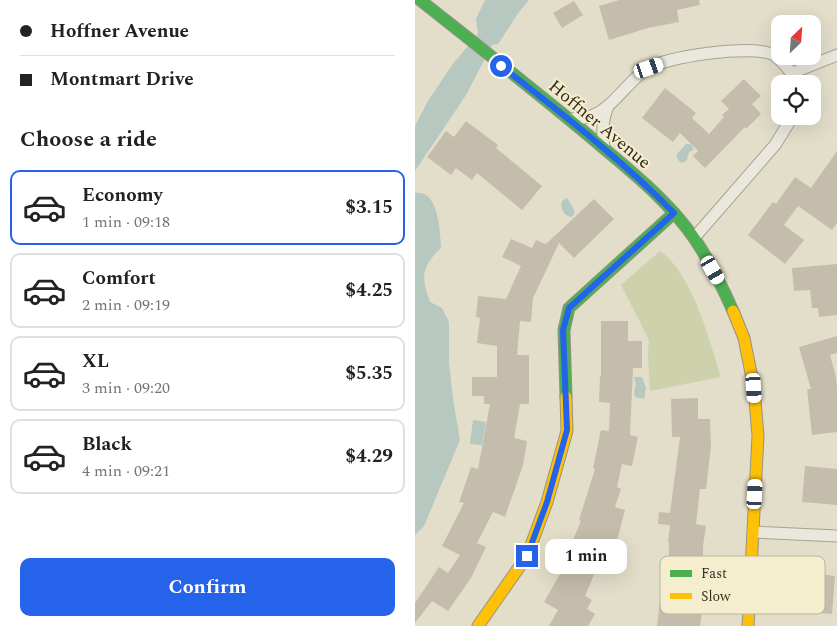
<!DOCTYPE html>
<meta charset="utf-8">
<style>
body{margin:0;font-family:Spectral,serif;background:#f2f2f2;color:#222;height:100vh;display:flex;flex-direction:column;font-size:19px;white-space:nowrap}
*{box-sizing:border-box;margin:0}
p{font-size:16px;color:#767676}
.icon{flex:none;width:28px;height:28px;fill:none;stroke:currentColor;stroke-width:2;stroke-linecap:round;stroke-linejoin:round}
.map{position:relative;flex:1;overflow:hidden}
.sheet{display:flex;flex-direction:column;background:#fff;width:415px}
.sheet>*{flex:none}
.banner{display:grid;align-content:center;height:110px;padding:0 20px;background:#fff}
.needle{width:32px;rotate:25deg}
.fabs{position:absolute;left:356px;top:15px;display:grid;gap:10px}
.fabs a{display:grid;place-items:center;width:50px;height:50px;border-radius:10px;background:#fff;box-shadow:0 5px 20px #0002;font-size:25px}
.end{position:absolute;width:22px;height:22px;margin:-11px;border:6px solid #2563eb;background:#fff;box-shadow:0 0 0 2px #fff}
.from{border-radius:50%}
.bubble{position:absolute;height:35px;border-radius:10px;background:#fff;box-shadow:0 5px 20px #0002;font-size:16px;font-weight:700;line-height:35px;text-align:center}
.car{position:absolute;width:15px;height:30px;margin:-15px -8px;border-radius:6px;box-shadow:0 0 4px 1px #0007;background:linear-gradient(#fff 24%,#345 0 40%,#fff 0 76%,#345 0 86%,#fff 0)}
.banner b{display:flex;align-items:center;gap:18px;height:48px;font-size:19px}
.banner b+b{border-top:1px solid #e0e0e0}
.banner i{width:12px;height:12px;background:#222}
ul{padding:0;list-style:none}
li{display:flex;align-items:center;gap:15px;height:75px;margin:0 10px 8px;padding:0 10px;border:2px solid #e0e0e0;border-radius:10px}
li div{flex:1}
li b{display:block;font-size:19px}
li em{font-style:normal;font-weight:700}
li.current{border-color:#2563eb}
li>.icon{width:45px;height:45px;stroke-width:1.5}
h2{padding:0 20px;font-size:22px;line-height:60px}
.action{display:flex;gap:10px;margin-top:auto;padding:10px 20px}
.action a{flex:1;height:58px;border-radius:10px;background:#2563eb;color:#fff;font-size:20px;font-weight:700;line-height:58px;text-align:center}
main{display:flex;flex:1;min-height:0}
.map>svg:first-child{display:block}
</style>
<main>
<section class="sheet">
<div class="banner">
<b><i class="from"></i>Hoffner Avenue</b>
<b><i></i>Montmart Drive</b>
</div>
<h2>Choose a ride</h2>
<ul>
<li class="current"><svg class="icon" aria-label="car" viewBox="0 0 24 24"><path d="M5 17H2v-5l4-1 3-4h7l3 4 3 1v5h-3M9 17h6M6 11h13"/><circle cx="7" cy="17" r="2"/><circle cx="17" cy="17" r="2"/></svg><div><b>Economy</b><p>1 min · 09:18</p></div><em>$3.15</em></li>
<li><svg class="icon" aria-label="car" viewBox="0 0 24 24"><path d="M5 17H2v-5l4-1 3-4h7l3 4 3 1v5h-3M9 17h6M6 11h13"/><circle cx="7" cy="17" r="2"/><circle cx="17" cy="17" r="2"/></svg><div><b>Comfort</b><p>2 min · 09:19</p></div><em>$4.25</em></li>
<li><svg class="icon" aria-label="car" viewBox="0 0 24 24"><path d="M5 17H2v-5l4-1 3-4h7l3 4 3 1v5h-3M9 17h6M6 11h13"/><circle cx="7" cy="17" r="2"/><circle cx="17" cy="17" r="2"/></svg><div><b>XL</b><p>3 min · 09:20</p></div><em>$5.35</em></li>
<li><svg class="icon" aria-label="car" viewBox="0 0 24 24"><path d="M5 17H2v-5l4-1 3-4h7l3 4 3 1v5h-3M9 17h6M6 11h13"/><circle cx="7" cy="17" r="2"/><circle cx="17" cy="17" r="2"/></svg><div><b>Black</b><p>4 min · 09:21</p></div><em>$4.29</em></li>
</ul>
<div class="action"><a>Confirm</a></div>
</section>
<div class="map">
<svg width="422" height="626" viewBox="0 0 422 626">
<rect width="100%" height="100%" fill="#e2deca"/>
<!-- green -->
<path fill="#cdd2ad" d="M245,251C278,274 294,340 306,377L235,391L233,352L234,340L206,285Z"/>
<!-- water -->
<g fill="#b6c8bf">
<path d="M70,0H114L104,12L83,44L77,45L51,95L0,171V126L13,101L37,65L63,34L61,19Z"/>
<path d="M271,144H276L279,150L274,152L272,160L267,163L263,160L261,155Z"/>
<path d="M0,193C24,189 25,232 26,248C6,267 6,277 15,302L27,308L34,322V363L38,399L45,440L9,526L0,535Z"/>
<path d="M152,198L160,211L158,216L156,217C148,215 145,208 147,201Z"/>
<path d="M219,377H227L231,388L229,399L220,397L219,391L221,385Z"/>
<path d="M58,420L71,422L67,445L55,444Z"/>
</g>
<!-- building -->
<g fill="#c5bdab">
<path d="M204,0H284L285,5L262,10L264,22L233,28L194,40L184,6Z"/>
<path d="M159,1L168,15L147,28L138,13Z"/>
<path d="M329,79L346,96L337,104L346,114L331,129L330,127L290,168L278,156L283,151L265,133L258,142L227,118L250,88L281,113L277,118L294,134L309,117L307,115L314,109L306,101Z"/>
<path d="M51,121L83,145L81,148L127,186L107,210L62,173L57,180L41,168L36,175L12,157L31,131L39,137Z"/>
<path d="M422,151V223L417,230L383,206L369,225L389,240L370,264L333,235L358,202L361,204L380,177L396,188Z"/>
<path d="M179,199L199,219L159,258L144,243L118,298L116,322L105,321L102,355H114V404H105L99,438L112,441L108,465L90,517L78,512L62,543L71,547L56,578L33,611L17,601L0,623V603L24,567L33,573L45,555L27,546L49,503L44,502L56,467L63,469L75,404H69V396H57V377H82V346L62,343L65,318L61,317L63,296L91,299L106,266L87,257L96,239L117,248L121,240L131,244Z"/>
<path d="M422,264V315L404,317L403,308H397L395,290L379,291L377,268Z"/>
<path d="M186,321H213V341H227V368H218L215,435L223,437L217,466L207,464L202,487L206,489L200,507L210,510L201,545L193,563L185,560L170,596L177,600L172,609L180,614L173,626H134L143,610L129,602L149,567L147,566L166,521L164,520L180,469L178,468L186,430L194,431L195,403L184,402L185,376H186Z"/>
<path d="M422,336V353L415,355L421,377L422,389V432L397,435L392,389H396L384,347Z"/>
<path d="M283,398V419H295L296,447L291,489H285L281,524L291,526L288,546V606L285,626H242L245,600L253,602L254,542H253L255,525L243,524L244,512L255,513L265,437H257L256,399Z"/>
<path d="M390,466L422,469V505L387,502Z"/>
<path d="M375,570L420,576L417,614L371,610Z"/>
</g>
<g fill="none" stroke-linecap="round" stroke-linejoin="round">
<!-- street casing -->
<g stroke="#a7a294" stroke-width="13">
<g id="street">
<path d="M377,73L422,55"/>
<path d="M154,119C160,119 167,119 173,117C198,110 211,82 232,69C253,56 334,45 357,54C362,56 373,68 376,73C378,76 378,80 379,84"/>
<path d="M189,148C187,132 187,121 193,106"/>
<path d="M279,238L360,145L378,116"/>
<path d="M338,532L422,536"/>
</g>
</g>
<!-- fast casing -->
<g stroke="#969284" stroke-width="13">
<g id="fast">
<path d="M5,0C63,46 122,92 179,140C214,170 252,199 279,238C294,260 307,286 318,311"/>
<path d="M151,397L149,330L154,308L259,213"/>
</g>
</g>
<!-- slow casing -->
<g stroke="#969284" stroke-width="13">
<g id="slow">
<path d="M318,311L329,338L339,388L343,436L333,626"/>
<path d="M63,626L112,556L132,502L152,431L151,397"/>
</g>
</g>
<!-- street -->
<use href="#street" stroke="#eae8dc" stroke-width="11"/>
<!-- fast -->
<use href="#fast" stroke="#4caf50" stroke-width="11"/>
<!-- slow -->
<use href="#slow" stroke="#ffc107" stroke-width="11"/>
</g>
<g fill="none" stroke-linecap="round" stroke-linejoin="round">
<!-- route -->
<path stroke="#2563eb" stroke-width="6" d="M86,66C146,113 206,159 259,213L154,308L148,330L152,430L132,502L112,556"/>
</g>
<g text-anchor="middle" stroke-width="4" stroke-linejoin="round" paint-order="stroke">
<!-- street labels -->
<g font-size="18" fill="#342c1d" stroke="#f4eecf">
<text transform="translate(185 124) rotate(40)" y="6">Hoffner Avenue</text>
</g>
</g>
<!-- legend -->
<rect x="245" y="556" width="165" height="58" rx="8" fill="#f4eecf" stroke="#bab49a" stroke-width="1"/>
<rect x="255" y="570" width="22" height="7" fill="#4caf50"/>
<rect x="255" y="593" width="22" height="6" fill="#ffc107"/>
<g font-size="14" fill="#342c1d">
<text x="286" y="578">Fast</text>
<text x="286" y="601">Slow</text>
</g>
</svg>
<div class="fabs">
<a><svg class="needle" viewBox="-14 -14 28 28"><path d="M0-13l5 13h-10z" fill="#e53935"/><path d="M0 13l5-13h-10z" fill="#767676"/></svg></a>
<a><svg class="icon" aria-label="locate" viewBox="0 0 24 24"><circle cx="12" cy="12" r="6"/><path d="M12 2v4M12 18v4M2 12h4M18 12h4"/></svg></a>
</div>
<i class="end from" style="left:86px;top:66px"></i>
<i class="end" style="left:112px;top:556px"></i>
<div class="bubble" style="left:130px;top:539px;width:82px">1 min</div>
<i class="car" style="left:234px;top:68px;rotate:71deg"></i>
<i class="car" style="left:298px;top:270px;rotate:150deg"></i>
<i class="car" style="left:339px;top:388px;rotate:176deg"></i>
<i class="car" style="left:340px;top:494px;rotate:3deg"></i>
</div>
</main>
